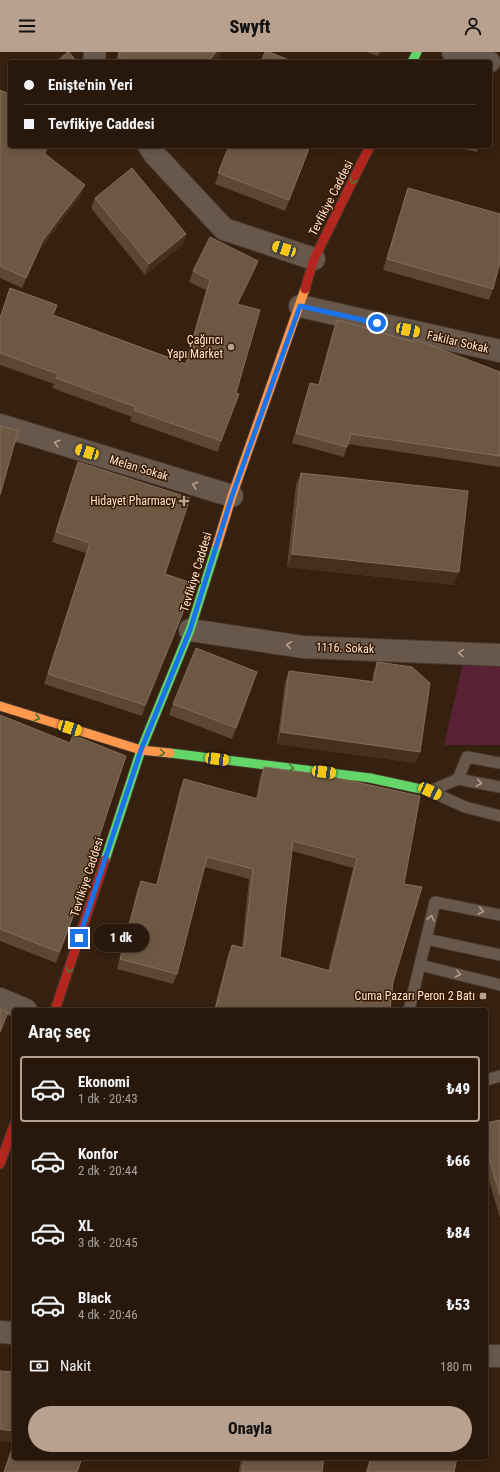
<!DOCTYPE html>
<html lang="tr">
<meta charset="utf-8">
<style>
body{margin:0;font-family:"Roboto Condensed",sans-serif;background:#302114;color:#f1f3f6;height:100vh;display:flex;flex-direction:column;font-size:15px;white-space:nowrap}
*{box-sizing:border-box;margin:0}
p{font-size:13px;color:#a5a09d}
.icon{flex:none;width:22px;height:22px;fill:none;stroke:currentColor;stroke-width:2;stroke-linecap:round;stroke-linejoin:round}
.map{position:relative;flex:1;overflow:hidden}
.sheet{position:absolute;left:12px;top:956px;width:476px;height:452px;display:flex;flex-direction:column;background:#28180b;border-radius:4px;box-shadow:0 2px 6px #0003,0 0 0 1px #44372c}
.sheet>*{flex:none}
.hud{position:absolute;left:8px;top:8px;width:484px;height:88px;border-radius:4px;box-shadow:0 2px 6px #0003,0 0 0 1px #44372c;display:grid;align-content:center;height:88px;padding:0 16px;background:#28180b}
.end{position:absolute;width:18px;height:18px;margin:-9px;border:5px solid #1a73e8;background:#fff;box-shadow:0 0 0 2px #fff}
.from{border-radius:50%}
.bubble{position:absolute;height:28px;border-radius:14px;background:#28180b;box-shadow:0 2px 6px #0003,0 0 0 1px #44372c;font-size:13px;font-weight:800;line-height:28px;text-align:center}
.car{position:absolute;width:12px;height:24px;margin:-12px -6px;border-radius:5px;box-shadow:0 0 3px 1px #0007;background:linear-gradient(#f5c518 24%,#345 0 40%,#f5c518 0 76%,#345 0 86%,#f5c518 0)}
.hud b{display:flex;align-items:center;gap:14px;height:38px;font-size:15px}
.hud b+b{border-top:1px solid #44372c}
.hud i{width:10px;height:10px;background:#f1f3f6}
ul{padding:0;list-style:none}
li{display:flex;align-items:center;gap:12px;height:66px;margin:0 8px 6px;padding:0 8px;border:2px solid transparent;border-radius:4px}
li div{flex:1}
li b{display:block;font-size:15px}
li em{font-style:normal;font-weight:800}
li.on{border-color:#b9a18f}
li>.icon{width:36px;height:36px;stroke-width:1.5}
h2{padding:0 16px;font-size:18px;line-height:48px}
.pay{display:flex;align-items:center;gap:10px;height:44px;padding:0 16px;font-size:15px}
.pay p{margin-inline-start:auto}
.primary-button{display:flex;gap:8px;margin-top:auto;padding:8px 16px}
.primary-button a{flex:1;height:46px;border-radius:24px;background:#b9a18f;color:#111;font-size:16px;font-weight:800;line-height:46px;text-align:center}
header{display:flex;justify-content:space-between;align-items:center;height:52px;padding:0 16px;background:#b9a18f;color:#111;font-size:18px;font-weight:800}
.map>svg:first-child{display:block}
</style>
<header><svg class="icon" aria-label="menu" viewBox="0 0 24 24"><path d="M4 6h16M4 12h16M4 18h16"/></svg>Swyft<svg class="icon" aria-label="person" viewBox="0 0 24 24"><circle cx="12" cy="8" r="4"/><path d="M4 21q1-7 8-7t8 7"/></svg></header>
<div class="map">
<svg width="500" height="1420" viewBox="0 0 500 1420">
<rect width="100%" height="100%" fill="#36200f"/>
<!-- green -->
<path fill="#5a2035" d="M463,611H500V693H444Z"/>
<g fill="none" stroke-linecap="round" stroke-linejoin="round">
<!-- lane casing -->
<g stroke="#47382d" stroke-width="13">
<g id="lane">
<path d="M458,727L467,705L500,711"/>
<path d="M430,739L465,755L500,764"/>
<path d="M430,739L458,727L500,735"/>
<path d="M426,887L500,903"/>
<path d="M420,913L500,933"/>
<path d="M409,958L435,850L500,863"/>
<path d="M486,1028L500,1024"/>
</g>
</g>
<!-- street casing -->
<g stroke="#47382d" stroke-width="24">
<g id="street">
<path d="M453,0L489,10"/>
<path d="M94,10L95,0"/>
<path d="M149,94L155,103L224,177L314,207"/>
<path d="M300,254L500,299"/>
<path d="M0,373L232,444"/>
<path d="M190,578L303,595L500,603"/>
<path d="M0,947L26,958"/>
<path d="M0,1280L14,1281"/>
<path d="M486,1304H500"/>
</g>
</g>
<!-- fast casing -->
<g stroke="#47382d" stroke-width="11">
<g id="fast">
<path d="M412,10L417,0"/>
<path d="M170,701L370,726L430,739"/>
<path d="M105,808L141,698L190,578L217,493"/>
</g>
</g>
<!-- slow casing -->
<g stroke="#47382d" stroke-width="11">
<g id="slow">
<path d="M217,493L232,444L305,237"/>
<path d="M0,654L141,698L170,701"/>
</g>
</g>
<!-- jam casing -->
<g stroke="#47382d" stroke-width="11">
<g id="jam">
<path d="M305,237L314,207L370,94"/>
<path d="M55,958L105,808"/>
<path d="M0,1112L14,1073"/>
</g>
</g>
<!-- lane -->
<use href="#lane" stroke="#68584c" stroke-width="11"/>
<!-- street -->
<use href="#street" stroke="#68584c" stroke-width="22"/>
<!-- fast -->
<use href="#fast" stroke="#63d668" stroke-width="9"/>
<!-- slow -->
<use href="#slow" stroke="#ff974d" stroke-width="9"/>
<!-- jam -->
<use href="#jam" stroke="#b3261e" stroke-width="9"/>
</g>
<!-- wall -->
<g fill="#5b4733" fill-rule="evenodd">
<path d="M118,0H221L213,10H116Z"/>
<path d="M367,0H380L378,4Z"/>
<path d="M0,38L46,103L81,143L39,199L22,236L0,226Z"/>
<path d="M229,94H310L285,159L215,132Z"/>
<path d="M450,94H479L477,100Z"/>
<path d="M408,136L493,237L489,248L383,218L404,147Z"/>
<path d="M95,146L186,182L182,193L145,223L91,156Z"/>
<path d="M258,209L254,220L238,252L221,389L218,400L130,369L132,365L52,336L54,332L0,313V266L53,263L185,311L206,238L189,230L193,219Z"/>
<path d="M337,268L500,320V415L348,392L344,405L292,391L310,331L318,333L333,278Z"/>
<path d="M78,410L165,522L178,574L142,664L44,632L86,501L52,490Z"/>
<path d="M301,421L454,533L287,515L296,433Z"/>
<path d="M377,610L416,711L277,692L285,630L289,619L372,629L373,622Z"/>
<path d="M257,620L232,687L169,663L173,652Z"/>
<path d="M0,663L68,880L56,911L0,889Z"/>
<path d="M264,715L404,832L390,958H214L228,903L232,893L242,895L249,827L205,815L177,922L173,932L117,917L137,839L141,829L156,833L180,737L184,727L256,746L260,725ZM292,799L353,816L328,918L280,905Z"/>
<path d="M500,1068V1166L486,1118V1071Z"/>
<path d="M241,1406H324L322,1420H239Z"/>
<path d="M370,1406H457L454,1420H366Z"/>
</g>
<!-- shaded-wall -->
<g fill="#45301d">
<path d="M216,0H221L213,10H208Z"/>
<path d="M48,94H51L40,112L44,101Z"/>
<path d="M85,133L81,143L39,199L22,236L26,226L43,188Z"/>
<path d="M186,182L182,193L145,223L149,212Z"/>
<path d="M258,209L254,220L233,262L237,252Z"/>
<path d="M292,502L459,520L454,533L287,515Z"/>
<path d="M182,563L178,574L142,664L145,653Z"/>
<path d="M281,680L420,700L416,711L277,692Z"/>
<path d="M0,1377L14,1379V1390L0,1389Z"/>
</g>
<!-- building -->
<g fill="#6d5844" stroke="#846e5b" fill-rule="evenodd">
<path d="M68,0H69L77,10H56Z"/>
<path d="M120,0H216L208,10H126L119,5Z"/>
<path d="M265,0H269L294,10H261Z"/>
<path d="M490,32H492L490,42Z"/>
<path d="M0,38L10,42V94H48L44,101L85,133L43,188L26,226L0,214Z"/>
<path d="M229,94H310L289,148L218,121Z"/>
<path d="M132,116L186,182L149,212L95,146Z"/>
<path d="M408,136L500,162V210L493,237L387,207Z"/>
<path d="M210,185L258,209L237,252L260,258L236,341L239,342L221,389L134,358L136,355L56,326L58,322L0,301V266L10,236L57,253L53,263L186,312L210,228L193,219Z"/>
<path d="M337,268L414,290V287L500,320V404L351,382L347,395L296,381L310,331L319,333Z"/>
<path d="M0,374L18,379L0,443Z"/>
<path d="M78,410L190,446L165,522L192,531L182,563L145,653L48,622L90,491L56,480Z"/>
<path d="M301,421L468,439L459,520L292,502Z"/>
<path d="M196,596L257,620L236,676L173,652Z"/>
<path d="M377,610L412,615L430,631L420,700L281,680L289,619L374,630Z"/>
<path d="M0,663L70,691L73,683L126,704L71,870L59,900L0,877Z"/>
<path d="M264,715L319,722L420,744L404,832L422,835L393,930L390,958H215L232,893L244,896L253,817L207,805L177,922L120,907L141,829L157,833L184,727L258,747ZM293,789L357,806L330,919L280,905Z"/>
<path d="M0,957L8,960L0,980Z"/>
<path d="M500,1068V1143L486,1096V1071Z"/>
<path d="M0,1319L14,1320V1379L0,1377Z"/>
<path d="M14,1391V1406H72L81,1409L77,1420H4Z"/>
<path d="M244,1406H324L322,1420H242Z"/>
<path d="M371,1406H457L454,1420H367Z"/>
</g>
<!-- one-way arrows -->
<defs><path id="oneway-chevron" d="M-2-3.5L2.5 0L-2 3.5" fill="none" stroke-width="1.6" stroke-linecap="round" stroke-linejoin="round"/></defs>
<g stroke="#4c7734">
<use href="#oneway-chevron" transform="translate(353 129) rotate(117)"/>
<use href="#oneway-chevron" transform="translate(37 666) rotate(17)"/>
<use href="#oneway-chevron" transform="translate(162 701) rotate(7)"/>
<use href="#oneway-chevron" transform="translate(291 716) rotate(7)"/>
<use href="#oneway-chevron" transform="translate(69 918) rotate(108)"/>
</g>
<g stroke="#b49f90">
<use href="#oneway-chevron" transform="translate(57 391) rotate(-163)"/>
<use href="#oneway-chevron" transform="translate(195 433) rotate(-163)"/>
<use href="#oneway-chevron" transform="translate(289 593) rotate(-172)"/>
<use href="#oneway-chevron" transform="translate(461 601) rotate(-178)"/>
<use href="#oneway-chevron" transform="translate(479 731) rotate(11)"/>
<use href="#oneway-chevron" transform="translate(481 859) rotate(11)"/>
<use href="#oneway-chevron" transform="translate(431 866) rotate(-77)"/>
<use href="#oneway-chevron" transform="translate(458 922) rotate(14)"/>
</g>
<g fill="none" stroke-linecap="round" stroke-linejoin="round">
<!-- route -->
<path stroke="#1a73e8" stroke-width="5" d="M79,886L141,698L190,578L232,444L300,254L377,271"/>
</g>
<!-- markers -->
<g fill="#b9a18f" stroke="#351800" stroke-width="1.5">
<circle cx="231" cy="295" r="4"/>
<path d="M182 443h4v4h4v4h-4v4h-4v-4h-4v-4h4z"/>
<rect x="479" y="940" width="8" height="8" rx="2"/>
</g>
<g text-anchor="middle" stroke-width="3" stroke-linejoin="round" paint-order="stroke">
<!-- street labels -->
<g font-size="12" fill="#ffe6d4" stroke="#351800">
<text transform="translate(331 146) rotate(-63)" y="4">Tevfikiye Caddesi</text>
<text transform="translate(458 290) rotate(13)" y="4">Fakilar Sokak</text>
<text transform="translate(139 416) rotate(17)" y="4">Melan Sokak</text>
<text transform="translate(196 520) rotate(-73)" y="4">Tevfikiye Caddesi</text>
<text transform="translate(345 596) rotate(2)" y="4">1116. Sokak</text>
<text transform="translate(87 825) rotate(-72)" y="4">Tevfikiye Caddesi</text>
</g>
<!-- poi labels -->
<g font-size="12" fill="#ffe6d4" stroke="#351800" text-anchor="end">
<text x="223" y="292">Çağırıcı<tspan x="223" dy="14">Yapı Market</tspan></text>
<text x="176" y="453">Hidayet Pharmacy</text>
<text x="475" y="948">Cuma Pazarı Peron 2 Batı</text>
</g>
</g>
</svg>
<i class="end from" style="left:377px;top:271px"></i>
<i class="end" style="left:79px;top:886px"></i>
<div class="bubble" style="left:93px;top:872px;width:56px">1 dk</div>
<i class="car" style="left:284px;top:197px;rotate:288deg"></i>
<i class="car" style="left:408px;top:278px;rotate:102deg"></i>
<i class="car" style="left:87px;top:400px;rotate:287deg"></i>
<i class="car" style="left:70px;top:676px;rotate:107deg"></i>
<i class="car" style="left:217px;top:707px;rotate:97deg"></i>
<i class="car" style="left:324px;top:720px;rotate:97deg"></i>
<i class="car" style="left:430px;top:739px;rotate:115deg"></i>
<div class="hud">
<b><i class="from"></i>Enişte'nin Yeri</b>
<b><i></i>Tevfikiye Caddesi</b>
</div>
<section class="sheet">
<h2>Araç seç</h2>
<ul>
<li class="on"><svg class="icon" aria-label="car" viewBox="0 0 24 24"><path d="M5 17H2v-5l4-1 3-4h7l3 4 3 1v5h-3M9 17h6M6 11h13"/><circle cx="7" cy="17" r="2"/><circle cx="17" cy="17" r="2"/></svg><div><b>Ekonomi</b><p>1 dk · 20:43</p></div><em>₺49</em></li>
<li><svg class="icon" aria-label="car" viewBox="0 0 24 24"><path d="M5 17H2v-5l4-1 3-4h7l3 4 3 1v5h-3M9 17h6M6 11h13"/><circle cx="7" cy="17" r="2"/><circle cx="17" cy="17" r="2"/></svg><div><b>Konfor</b><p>2 dk · 20:44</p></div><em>₺66</em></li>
<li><svg class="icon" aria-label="car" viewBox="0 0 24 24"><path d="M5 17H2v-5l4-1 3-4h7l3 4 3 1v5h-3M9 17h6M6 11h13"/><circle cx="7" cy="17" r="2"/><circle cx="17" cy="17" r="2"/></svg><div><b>XL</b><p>3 dk · 20:45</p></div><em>₺84</em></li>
<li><svg class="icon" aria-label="car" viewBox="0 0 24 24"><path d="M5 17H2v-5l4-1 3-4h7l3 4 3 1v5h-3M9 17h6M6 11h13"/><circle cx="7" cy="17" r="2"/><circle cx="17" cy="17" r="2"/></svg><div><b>Black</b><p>4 dk · 20:46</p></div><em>₺53</em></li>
</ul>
<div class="pay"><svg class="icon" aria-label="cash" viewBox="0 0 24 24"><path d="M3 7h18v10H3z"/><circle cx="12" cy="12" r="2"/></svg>Nakit<p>180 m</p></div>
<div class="primary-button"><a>Onayla</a></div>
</section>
</div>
